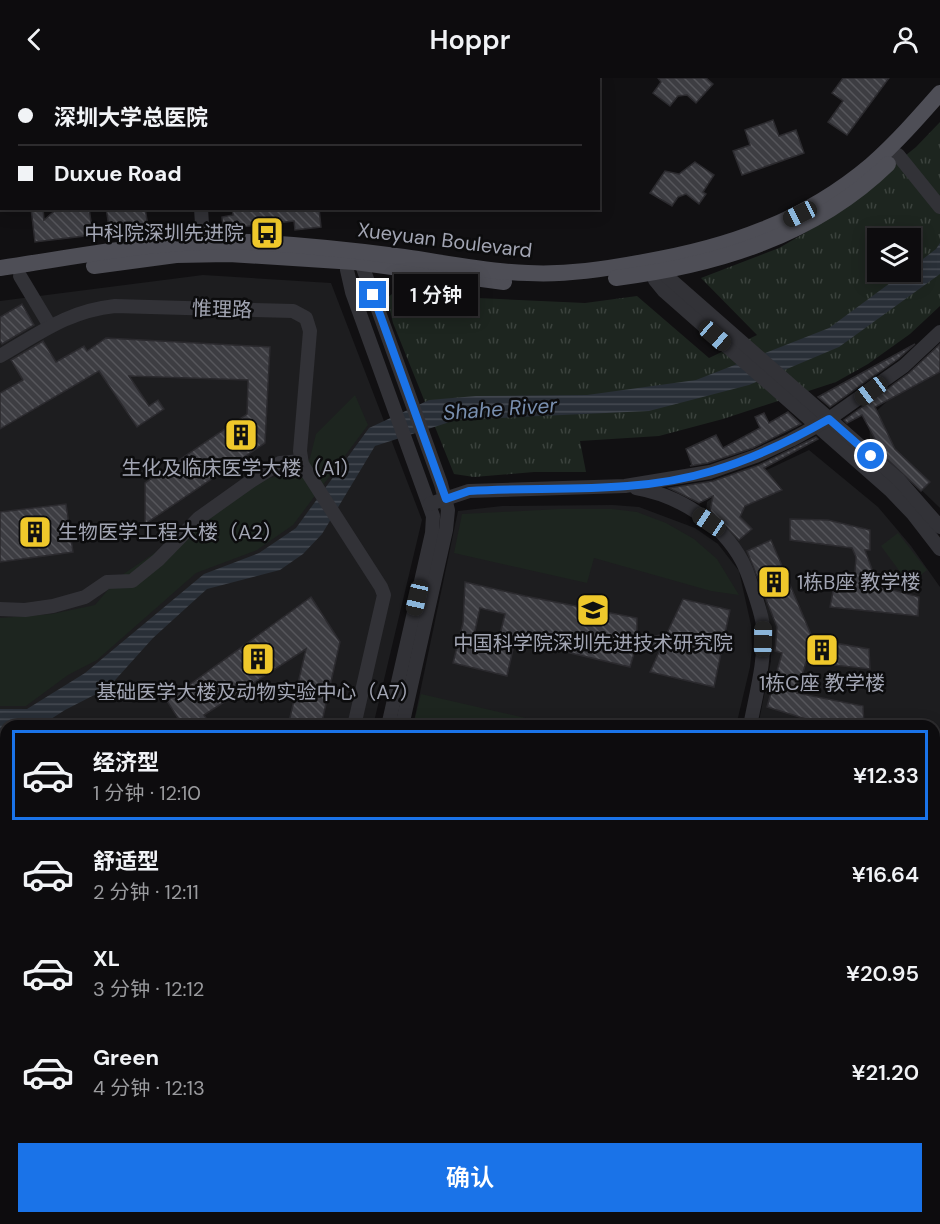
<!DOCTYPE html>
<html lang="zh">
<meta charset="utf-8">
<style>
body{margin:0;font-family:"DM Sans","Noto Sans SC",sans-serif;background:#1b1a1c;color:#f1f3f6;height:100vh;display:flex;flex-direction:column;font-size:22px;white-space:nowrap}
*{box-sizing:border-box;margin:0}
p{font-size:20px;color:#9a9b9e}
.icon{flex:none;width:33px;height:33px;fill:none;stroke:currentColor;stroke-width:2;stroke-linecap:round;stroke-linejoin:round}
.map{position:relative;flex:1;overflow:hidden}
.side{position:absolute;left:0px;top:642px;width:940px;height:504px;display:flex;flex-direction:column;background:#0d0c0e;border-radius:18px 18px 0 0;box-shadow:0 3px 15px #0003,0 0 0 2px #2d2c2e}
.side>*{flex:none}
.top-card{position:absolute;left:0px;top:0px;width:600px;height:132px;box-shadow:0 3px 15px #0003,0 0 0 2px #2d2c2e;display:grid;align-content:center;height:132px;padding:0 18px;background:#0d0c0e}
.controls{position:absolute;left:867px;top:150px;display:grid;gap:12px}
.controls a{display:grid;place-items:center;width:54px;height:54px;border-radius:0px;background:#0d0c0e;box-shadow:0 3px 15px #0003,0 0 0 2px #2d2c2e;font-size:30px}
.end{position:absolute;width:27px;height:27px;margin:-14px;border:8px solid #1a73e8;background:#fff;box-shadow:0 0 0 3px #fff}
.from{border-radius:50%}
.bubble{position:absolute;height:42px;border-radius:0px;background:#0d0c0e;box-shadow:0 3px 15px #0003,0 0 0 2px #2d2c2e;font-size:20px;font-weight:600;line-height:42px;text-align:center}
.car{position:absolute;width:18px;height:36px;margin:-18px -9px;border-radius:8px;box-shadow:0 0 4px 2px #0007;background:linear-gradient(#222 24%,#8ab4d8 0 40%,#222 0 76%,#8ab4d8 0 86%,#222 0)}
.top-card b{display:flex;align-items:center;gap:21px;height:57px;font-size:22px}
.top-card b+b{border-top:2px solid #2d2c2e}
.top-card i{width:15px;height:15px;background:#f1f3f6}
ul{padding:10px 0 0;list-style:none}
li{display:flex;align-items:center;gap:18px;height:90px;margin:0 12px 9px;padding:0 6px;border:3px solid transparent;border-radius:0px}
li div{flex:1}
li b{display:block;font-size:22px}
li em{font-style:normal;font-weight:600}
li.current{border-color:#1a73e8}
li>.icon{width:54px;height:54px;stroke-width:1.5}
.primary-button{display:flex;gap:12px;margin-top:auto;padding:12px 18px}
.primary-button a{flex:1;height:69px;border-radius:0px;background:#1a73e8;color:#fff;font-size:24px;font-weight:600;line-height:69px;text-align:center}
header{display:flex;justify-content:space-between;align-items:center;height:78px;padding:0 18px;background:#0d0c0e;font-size:27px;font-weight:600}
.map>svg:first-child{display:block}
</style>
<header><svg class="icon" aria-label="back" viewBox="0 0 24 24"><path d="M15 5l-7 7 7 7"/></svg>Hoppr<svg class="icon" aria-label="person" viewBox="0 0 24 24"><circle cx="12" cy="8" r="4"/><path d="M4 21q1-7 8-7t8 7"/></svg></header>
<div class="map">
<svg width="940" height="1146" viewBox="0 0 940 1146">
<defs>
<pattern id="forest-crowns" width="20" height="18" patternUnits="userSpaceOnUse" patternTransform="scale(1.5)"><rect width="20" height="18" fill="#1d251f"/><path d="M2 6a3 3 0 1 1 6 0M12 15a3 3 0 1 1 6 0" fill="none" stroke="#3b423d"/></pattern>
<pattern id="park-tufts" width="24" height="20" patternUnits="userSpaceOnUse" patternTransform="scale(1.5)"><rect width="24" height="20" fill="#1d251f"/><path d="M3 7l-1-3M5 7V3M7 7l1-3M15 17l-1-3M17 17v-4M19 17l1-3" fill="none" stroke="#3b423d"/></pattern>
<pattern id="water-rules" width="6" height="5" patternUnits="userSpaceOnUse" patternTransform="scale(1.5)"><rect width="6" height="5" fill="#292f37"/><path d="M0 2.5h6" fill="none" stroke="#454a52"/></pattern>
<pattern id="building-back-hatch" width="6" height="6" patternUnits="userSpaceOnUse" patternTransform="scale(1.5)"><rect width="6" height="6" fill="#3d3d42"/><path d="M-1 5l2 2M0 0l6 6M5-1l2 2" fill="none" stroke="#56565b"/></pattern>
</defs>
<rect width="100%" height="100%" fill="#111012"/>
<!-- built -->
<g fill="#1d1d1f">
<path d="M203,197L331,205L422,442L373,648H6V1140H934L935,1043L940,1037V1146H0V223Z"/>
<path d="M940,274V430L870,362L869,340Z"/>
<path d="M809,372L878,429L911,468L940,509V777L934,776V648H758L771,583V553L765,523L757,500L740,467L706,435L707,424L716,416Z"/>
<path d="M613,427L639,429L695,450L718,466L739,493L751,547L752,570L750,589L736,648H413L458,433L502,428Z"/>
</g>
<!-- green -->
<g fill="#1d251f">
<path d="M355,317L368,347L293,447L257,472L196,495L97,582L68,597L26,628H0V540L52,536L95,527L119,499L264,401L298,395L310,380L316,356Z"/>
<path d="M560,431H612L637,434L666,445L694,461L717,481L739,517L711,513L594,480L587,505L454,475L462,436Z"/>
<path d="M898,455L927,492L909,506L881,468Z"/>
<path d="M421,616L560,648H413Z"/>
</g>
<!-- forest -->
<path fill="url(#forest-crowns)" d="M0,1030H6V1140H538L545,1146H0Z"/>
<!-- park -->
<path fill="url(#park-tufts)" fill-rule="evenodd" d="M940,44V228L910,256L868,286L836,304L723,341L659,358L580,363L586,394H534L474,399L454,396L393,245L387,220L392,216L585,225L637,218L709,280L757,257L701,200L779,170L820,146L916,69ZM878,160H910V194H878Z"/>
<!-- water -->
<path fill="url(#water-rules)" d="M940,165V196L839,269L749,307L649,333L456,342L375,368L322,456L303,476L280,492L207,511L153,560L108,610L65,632L40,648H6V661L0,660V631H27L85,595L204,496L259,475L296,450L369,350L429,322L476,318L587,317L696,302L829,250L905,194H910L911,190L936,171Z"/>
<!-- building -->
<g fill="url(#building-back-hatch)" stroke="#2b2a2e" stroke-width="1.5" fill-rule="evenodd">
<path d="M658,0H706L713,6L696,25L687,17L678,18L670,28L653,15L661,4Z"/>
<path d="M843,0H889L847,57L828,44L843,23L832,15Z"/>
<path d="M773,42L779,58L796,52L804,75L742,97L733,73L750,67L745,52Z"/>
<path d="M695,84L714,97L703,114L706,116L699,126L686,116L678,119L672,128L650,115L665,93L679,96Z"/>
<path d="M31,130H43L44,142L58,130H89L93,157L35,164Z"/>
<path d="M106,130H145L148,148L110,155Z"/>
<path d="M232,130H319L321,149L295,152L294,143L223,151L222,139L233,137Z"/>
<path d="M22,226L34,247L2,266L0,263V239Z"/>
<path d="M106,260L270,269L265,365L145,446V405L247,336L248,302L129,298L149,328L158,322L164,331L137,349L99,293L0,351V315L23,302L11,282L43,263L56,284L84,268L87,273Z"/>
<path d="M915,266L898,281L830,329L818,319Z"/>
<path d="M940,266V294L875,329L895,371L930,404L921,413L871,366L875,361L862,337L847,345L844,342L909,295Z"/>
<path d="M788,334L801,346L753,370L708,385L690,388L692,387L686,371L716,357L723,370L760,350L755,339L764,335L769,345Z"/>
<path d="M816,359L818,361L764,390L782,412L745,428L740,439L752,451L739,462L710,433L713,418L699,425L669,410L713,403L759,387Z"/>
<path d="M66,426L73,474L0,484V434Z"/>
<path d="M790,441L828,442L870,452V472H865L878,508L919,519L918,538L830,529L834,508H854L856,479L852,470L790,462Z"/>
<path d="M771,462L813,561L869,571L870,591L806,584L797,615L863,628L864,648L806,641L767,629L782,575L775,573L777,549L747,473Z"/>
<path d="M465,504L525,518L637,540V563L667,555L683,521L730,532L714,609L650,594L663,565L635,572L630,589L515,562L507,598L453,585L463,545ZM480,530L505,536L497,568L473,562Z"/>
<path d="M311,519L340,564L321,648H288L306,571L204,637L211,648H183L167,623Z"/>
</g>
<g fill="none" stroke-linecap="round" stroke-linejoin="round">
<!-- minor -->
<g stroke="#323237" stroke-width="14">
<path d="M147,0L148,2"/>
<path d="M898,77L940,129"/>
<path d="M201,130L203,163"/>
<path d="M346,175L347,192L352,214L433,438L432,455L388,648"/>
<path d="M358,176L441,406L448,432L446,452L402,648"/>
<path d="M650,187L655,202L664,213L890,412L913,436L940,471"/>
<path d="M654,187L899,402L940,449"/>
<path d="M20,198L50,248"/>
<path d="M0,278C40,255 68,233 115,228L293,233L306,240L310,253L300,373L302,386L381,509L384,517L354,648"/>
<path d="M636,410C678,417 721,444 742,483C748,494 751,506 755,517C758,527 762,538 763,548C766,581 756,616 750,648"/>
<path d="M430,426L469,413L625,408L710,394L756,378L791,362L829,341L904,288L940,254"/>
<path d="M0,531L25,532L53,528L85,519L107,504L132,503L158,482L199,440L251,403L280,385L301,383"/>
<path d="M934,838L940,839"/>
<path d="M0,943H6"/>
<path d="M934,946L940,924"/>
<path d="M934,994L940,978"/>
<path d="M851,1146V1140"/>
</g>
<!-- major -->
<g stroke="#4e4e56" stroke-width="16">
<path d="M94,188L176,177L229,176L355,184L504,204"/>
<path d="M0,190C82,178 166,160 249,164C301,167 353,172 404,179C445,185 487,194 528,195C567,197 605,191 643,184C727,170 805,143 871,87C896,65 918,40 940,15"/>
<path d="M616,200C717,187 814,158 888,86"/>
</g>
</g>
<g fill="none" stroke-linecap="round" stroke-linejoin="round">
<!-- route -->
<path stroke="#1a73e8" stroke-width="8" d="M373,217L446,421L469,413C549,408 633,417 712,393C753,381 792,362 829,341L871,378"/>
</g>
<!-- icons -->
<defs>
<g id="bus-square" transform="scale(1.725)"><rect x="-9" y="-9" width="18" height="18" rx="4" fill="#efc82b" stroke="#0c0c0d"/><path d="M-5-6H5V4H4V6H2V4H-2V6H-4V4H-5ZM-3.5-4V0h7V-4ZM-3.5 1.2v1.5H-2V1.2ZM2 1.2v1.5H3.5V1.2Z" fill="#111"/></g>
<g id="building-square" transform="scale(1.725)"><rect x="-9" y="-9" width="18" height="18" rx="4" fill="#efc82b" stroke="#0c0c0d"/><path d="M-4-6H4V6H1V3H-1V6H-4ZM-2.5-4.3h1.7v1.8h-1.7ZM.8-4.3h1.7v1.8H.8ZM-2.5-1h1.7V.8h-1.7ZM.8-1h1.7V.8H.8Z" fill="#111"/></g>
<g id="university-square" transform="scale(1.725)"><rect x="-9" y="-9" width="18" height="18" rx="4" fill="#efc82b" stroke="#0c0c0d"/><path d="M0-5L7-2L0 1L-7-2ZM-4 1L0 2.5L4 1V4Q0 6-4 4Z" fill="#111"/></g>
</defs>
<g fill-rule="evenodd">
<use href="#bus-square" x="267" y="155"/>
<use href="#building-square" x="241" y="357"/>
<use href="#building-square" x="35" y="454"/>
<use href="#building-square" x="774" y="504"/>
<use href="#university-square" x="593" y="532"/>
<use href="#building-square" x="822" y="572"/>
<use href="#building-square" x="258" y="581"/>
</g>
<g text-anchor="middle" stroke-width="5" stroke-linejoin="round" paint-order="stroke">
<!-- poi labels -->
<g font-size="20" fill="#a2a5b3" stroke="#0c0c0d">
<text x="244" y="162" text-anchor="end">中科院深圳先进院</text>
<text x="241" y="397">生化及临床医学大楼（A1）</text>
<text x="58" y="461" text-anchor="start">生物医学工程大楼（A2）</text>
<text x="797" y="511" text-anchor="start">1栋B座 教学楼</text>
<text x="593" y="572">中国科学院深圳先进技术研究院</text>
<text x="822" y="612">1栋C座 教学楼</text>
<text x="258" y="621">基础医学大楼及动物实验中心（A7）</text>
</g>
<!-- street labels -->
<g font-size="20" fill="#a2a5b3" stroke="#0c0c0d">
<text transform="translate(445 162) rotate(7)" y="7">Xueyuan Boulevard</text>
<text transform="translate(222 231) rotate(2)" y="7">惟理路</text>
</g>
<!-- water labels -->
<g font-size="21" font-style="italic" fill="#788eae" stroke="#0c0c0d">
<text transform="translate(500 331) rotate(-4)" y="7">Shahe River</text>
</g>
</g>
</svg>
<div class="controls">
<a><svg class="icon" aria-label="layers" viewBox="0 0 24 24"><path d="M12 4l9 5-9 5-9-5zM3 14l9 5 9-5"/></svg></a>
</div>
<i class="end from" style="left:871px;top:378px"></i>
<i class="end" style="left:373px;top:217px"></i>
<div class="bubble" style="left:394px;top:196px;width:84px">1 分钟</div>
<i class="car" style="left:800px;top:136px;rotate:244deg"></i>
<i class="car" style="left:715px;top:258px;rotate:131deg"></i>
<i class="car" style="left:871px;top:313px;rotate:233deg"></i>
<i class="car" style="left:709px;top:444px;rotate:304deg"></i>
<i class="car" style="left:417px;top:520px;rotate:193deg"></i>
<i class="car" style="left:763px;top:561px;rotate:1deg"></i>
<div class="top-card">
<b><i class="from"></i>深圳大学总医院</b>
<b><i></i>Duxue Road</b>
</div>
<section class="side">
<ul>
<li class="current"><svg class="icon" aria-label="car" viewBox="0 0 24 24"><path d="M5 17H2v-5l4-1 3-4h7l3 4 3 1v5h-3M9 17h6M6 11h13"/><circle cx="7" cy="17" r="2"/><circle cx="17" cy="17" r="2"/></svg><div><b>经济型</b><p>1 分钟 · 12:10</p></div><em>¥12.33</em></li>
<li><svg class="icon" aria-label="car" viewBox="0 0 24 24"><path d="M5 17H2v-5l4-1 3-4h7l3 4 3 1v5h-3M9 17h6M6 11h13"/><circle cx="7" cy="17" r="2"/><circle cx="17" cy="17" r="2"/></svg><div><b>舒适型</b><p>2 分钟 · 12:11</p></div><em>¥16.64</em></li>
<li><svg class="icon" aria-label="car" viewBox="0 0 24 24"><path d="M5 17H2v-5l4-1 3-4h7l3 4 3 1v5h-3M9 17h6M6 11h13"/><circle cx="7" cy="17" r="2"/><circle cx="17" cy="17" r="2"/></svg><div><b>XL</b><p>3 分钟 · 12:12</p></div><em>¥20.95</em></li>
<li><svg class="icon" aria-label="car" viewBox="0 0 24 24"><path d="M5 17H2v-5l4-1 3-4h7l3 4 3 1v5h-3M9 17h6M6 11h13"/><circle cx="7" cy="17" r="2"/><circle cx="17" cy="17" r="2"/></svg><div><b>Green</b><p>4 分钟 · 12:13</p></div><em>¥21.20</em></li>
</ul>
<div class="primary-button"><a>确认</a></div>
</section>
</div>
